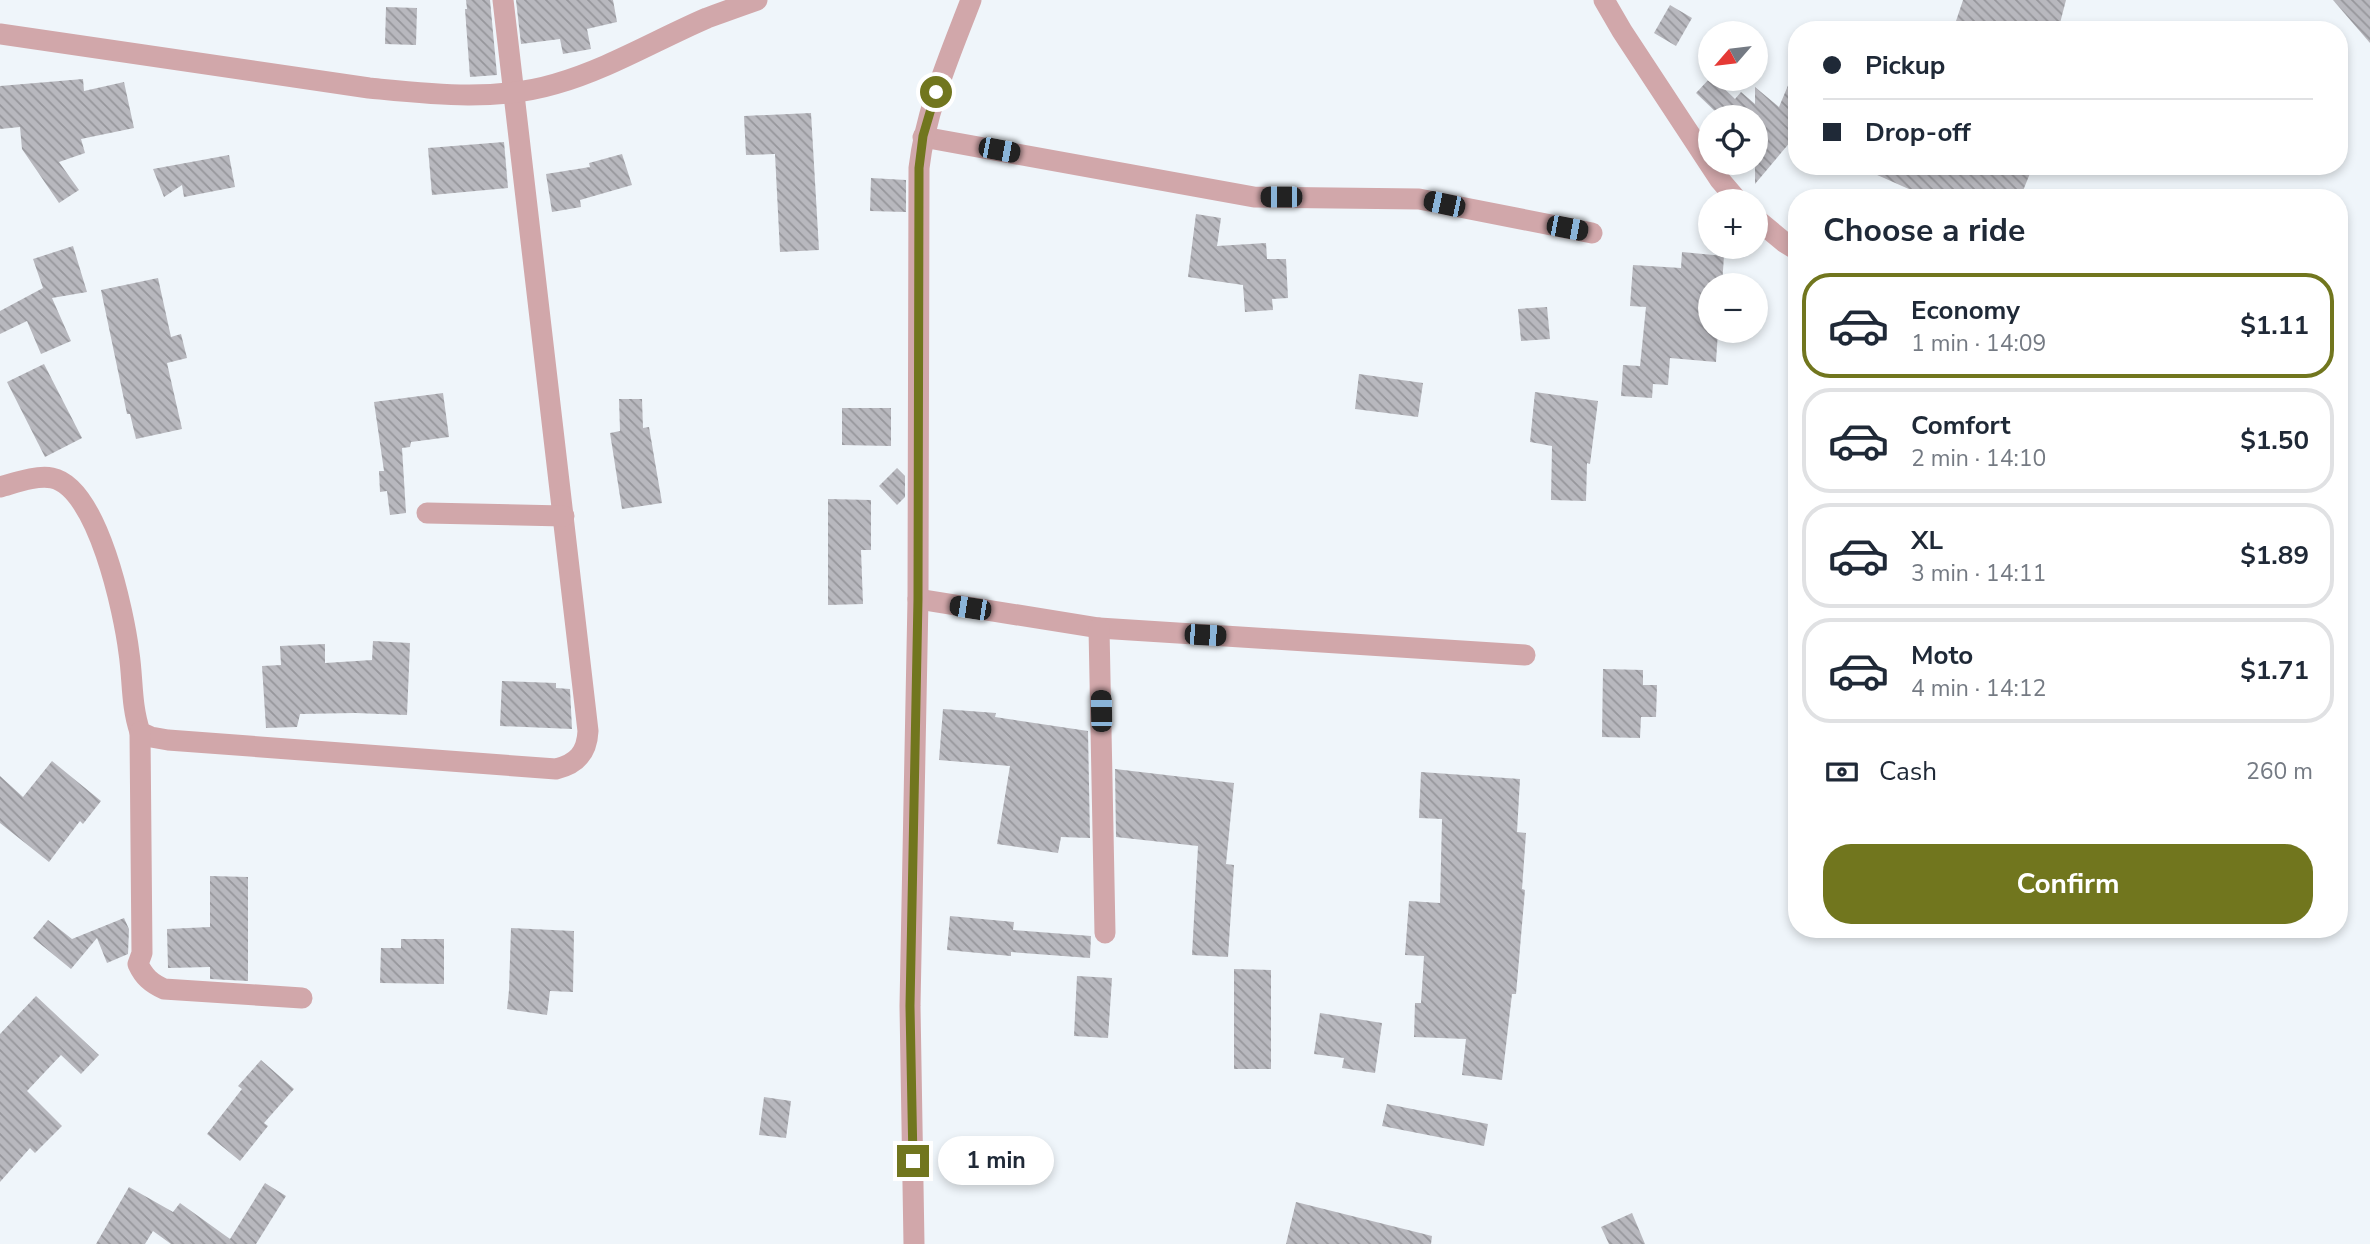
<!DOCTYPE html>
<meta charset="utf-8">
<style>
body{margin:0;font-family:"Nunito Sans",sans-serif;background:#f6f6f7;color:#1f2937;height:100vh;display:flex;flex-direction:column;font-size:26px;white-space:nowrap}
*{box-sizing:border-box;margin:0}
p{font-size:23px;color:#747a83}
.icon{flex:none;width:38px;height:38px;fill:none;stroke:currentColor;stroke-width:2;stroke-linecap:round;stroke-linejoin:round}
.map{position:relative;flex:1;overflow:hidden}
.sheet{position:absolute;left:1788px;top:189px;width:560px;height:749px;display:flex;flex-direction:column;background:#fff;border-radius:28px;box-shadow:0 4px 10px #0003}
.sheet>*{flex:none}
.top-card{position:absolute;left:1788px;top:21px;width:560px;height:154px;border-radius:28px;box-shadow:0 4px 10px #0003;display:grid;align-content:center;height:154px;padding:0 35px;background:#fff}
.needle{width:46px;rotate:242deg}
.controls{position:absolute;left:1698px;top:21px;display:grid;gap:14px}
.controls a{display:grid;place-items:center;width:70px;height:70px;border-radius:50%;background:#fff;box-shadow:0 4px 10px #0003;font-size:35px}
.end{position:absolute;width:32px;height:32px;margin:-16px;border:9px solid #71761e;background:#fff;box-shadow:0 0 0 4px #fff}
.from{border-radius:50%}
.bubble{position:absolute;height:49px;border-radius:24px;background:#fff;box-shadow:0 4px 10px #0003;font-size:23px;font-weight:700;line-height:49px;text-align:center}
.car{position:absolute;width:21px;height:42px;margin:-21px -10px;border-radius:9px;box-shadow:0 0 5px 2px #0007;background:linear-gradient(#222 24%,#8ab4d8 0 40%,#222 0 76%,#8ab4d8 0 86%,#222 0)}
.top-card b{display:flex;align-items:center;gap:24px;height:66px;font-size:26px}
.top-card b+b{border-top:2px solid #e0e1e3}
.top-card i{width:18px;height:18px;background:#1f2937}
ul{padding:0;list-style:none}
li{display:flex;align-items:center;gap:21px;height:105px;margin:0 14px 10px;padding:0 21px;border:4px solid #e0e1e3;border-radius:28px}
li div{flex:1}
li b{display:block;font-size:26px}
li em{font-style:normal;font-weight:700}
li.on{border-color:#71761e}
li>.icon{width:63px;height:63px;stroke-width:1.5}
h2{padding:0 35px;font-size:32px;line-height:84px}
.pay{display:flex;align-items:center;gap:18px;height:77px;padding:0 35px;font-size:26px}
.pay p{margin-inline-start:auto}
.primary-button{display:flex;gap:14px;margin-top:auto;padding:14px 35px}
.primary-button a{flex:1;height:80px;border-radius:28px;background:#71761e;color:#fff;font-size:28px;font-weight:700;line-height:80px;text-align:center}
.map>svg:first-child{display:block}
</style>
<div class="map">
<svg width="2370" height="1244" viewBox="0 0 2370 1244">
<defs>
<pattern id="building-back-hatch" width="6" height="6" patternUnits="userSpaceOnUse" patternTransform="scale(1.75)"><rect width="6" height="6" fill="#b8b8be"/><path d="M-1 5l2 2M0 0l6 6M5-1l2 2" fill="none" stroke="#96969b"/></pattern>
</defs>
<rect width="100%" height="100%" fill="#eff5fa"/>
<!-- building -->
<g fill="url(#building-back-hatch)">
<path d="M466,0H490L497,75L470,77L465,9H467Z"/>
<path d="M516,0H613L617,22L587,29L591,49L563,54L560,39L521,44Z"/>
<path d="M1963,0H2066L2059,27L2050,25L2049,30H1953Z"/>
<path d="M2333,0H2370V43Z"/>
<path d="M1670,5L1692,18L1676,46L1654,33Z"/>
<path d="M386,7L417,8L416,45L385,44Z"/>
<path d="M1797,64V134L1755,184V117H1719L1720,116L1696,93L1710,78L1714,79L1735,99L1741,92L1755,104V87L1779,107Z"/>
<path d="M83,79L84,91L124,82L134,128L81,139L85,153L59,162L79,190L59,203L22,149L20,127L0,129V86Z"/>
<path d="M811,113L819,250L780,252L775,154L746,155L744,116Z"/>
<path d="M504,142L508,188L432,195L428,148Z"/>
<path d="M622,154L632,185L580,200L581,207L552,212L546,174L590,167L589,163Z"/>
<path d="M229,155L235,187L184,197L182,185L164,197L153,169Z"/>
<path d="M1857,166H2033L2020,198H1929Z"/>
<path d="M871,178L906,180V212L870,211Z"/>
<path d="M1196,214L1221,218L1217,246L1266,243L1267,259H1286L1288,298L1272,299L1273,310L1245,312L1243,285L1188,277Z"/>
<path d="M73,246L87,292L52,298L71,341L41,354L27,321L0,334V311L43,288L33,259Z"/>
<path d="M1682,252L1724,256L1722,285H1710V331H1718L1716,362L1670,358L1668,385L1653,384L1652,398L1621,396L1623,365L1640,366L1646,307L1630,306L1633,265L1681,268Z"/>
<path d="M158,278L171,337L181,334L187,358L167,363L182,429L136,439L130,414H127L101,290Z"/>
<path d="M1547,307L1550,339L1521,341L1518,309Z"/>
<path d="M44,364L82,438L45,457L7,382Z"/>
<path d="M1359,374L1423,383L1418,417L1355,409Z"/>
<path d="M1535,392L1598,401L1590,464L1587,463L1586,501L1551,500L1552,446L1530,442Z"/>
<path d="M443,393L449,437L411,442L410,447L402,448L406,513L390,515L387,491L380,492L379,471H384L374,402Z"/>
<path d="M619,399H642L643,428L649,427L662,503L622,509L610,433L620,431Z"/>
<path d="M842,408H891V446L842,445Z"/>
<path d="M897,468L905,476V497L897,505L879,486Z"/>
<path d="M828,499L871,500V550H861L863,604L828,605Z"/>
<path d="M373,641L410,643L407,715L355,713L300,714L297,727L266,728L262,666L281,665L280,646L325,644V663L372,660Z"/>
<path d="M1603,669L1643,670V685H1657L1656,717H1641L1640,738L1602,737Z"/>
<path d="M502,681L556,683V688L570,689L572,729L500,726Z"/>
<path d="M943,709L996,713L995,717L1088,731L1090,838L1061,837L1058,853L997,844L1010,766L939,760Z"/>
<path d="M52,761L101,801L83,824L80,821L49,862L0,823V776L23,797Z"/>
<path d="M1115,769L1234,783L1226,864L1234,865L1228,957L1192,955L1198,846L1116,837Z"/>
<path d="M1421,772L1520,779L1517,832L1526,833L1522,889L1525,890L1516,994H1512L1502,1080L1462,1075L1466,1039L1414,1037L1415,1003H1421L1424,956L1405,955L1409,901L1440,903L1442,819L1419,818Z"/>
<path d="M210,876L248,877V981L210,979V967L168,968L167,929L210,927Z"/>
<path d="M950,916L1014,922L1013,930L1091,936L1090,958L1011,952V956L947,950Z"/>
<path d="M124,918L129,929L128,954L107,963L97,938L71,969L33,938L48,920L72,939Z"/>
<path d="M511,928L574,931L573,992L550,991L547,1015L507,1009L509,990Z"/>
<path d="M401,939H444V984L380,983L381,948H401Z"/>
<path d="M1234,969L1271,970V1069H1234Z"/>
<path d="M1077,976L1112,978L1108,1038L1074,1036Z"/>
<path d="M36,996L99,1055L81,1074L61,1055L27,1091L62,1126L35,1153L30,1148L0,1182V1034Z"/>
<path d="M1320,1013L1382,1023L1375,1073L1342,1068L1344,1058L1314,1054Z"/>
<path d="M261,1060L294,1089L264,1123L268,1126L240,1161L207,1134L242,1089L238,1086Z"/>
<path d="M764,1097L791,1101L786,1138L759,1135Z"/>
<path d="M1387,1104L1488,1124L1484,1146L1382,1126Z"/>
<path d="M265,1183L286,1196L256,1244H171L153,1231L145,1244H96L129,1187L173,1212L180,1203L230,1239Z"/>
<path d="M1296,1202L1432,1236L1431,1244H1286Z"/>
<path d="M1632,1213L1645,1244H1609L1601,1227Z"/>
</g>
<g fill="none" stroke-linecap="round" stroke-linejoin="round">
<!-- minor -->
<g stroke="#d1a7aa" stroke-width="21">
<path d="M1604,0L1622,31L1720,180L1738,201"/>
<path d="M923,137L1254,197L1419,199L1592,233"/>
<path d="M1755,218L1784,242L1797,250"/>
<path d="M0,487C15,483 36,475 52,478C98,487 124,613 129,653C133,679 131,706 140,732L151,737L168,740L556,769C577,764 587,753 588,731L503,0"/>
<path d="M427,513L564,516"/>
<path d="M918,599L1099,628L1525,655"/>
<path d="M1099,628L1105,933"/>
<path d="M140,732L142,953L138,964C144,977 151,983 164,989L302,998"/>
<path d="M914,1244L910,1006L918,599L919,168C926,109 950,55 971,0"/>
</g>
<!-- tertiary -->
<path stroke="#d1a7aa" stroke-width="21" d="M0,34L369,88C430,94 494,102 555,84C608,69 656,40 707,18C723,12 740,6 757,0"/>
</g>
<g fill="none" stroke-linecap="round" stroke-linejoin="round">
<!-- route -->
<path stroke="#71761e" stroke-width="9" d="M913,1161L910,1006L918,599L919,168L923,136L936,92"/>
</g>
</svg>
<div class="controls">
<a><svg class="needle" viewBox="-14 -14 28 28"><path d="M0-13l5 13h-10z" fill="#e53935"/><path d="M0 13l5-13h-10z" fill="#747a83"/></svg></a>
<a><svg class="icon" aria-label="locate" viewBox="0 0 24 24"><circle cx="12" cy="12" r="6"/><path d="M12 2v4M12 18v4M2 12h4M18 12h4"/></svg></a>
<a>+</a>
<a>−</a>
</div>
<i class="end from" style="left:936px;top:92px"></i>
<i class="end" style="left:913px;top:1161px"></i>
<div class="bubble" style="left:938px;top:1136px;width:116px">1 min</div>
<i class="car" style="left:999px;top:150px;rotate:101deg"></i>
<i class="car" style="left:1281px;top:197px;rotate:270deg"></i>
<i class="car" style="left:1444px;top:204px;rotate:282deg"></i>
<i class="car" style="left:1567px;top:228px;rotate:101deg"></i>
<i class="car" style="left:970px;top:608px;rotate:279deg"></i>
<i class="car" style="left:1205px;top:635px;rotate:93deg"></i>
<i class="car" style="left:1101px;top:711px;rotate:359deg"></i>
<div class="top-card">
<b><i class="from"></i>Pickup</b>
<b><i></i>Drop-off</b>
</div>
<section class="sheet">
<h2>Choose a ride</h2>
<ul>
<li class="on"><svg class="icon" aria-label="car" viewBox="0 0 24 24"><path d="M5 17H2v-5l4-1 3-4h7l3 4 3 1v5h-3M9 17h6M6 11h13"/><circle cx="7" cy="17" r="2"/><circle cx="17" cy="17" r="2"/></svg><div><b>Economy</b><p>1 min · 14:09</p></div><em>$1.11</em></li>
<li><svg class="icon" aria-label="car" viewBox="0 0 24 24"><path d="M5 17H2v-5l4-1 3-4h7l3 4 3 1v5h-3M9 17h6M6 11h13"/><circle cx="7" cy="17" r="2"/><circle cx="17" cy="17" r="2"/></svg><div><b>Comfort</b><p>2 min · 14:10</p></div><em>$1.50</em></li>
<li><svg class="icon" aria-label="car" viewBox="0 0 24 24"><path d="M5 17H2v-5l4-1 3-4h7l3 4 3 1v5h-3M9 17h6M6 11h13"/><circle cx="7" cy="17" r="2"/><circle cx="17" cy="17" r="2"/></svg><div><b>XL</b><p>3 min · 14:11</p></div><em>$1.89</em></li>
<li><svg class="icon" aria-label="car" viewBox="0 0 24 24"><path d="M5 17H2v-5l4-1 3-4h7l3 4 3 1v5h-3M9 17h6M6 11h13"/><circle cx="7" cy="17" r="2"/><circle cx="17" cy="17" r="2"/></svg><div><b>Moto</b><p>4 min · 14:12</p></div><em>$1.71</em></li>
</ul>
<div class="pay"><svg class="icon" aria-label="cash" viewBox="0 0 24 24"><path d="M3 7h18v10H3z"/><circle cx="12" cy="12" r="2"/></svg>Cash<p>260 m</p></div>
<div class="primary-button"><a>Confirm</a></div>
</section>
</div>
